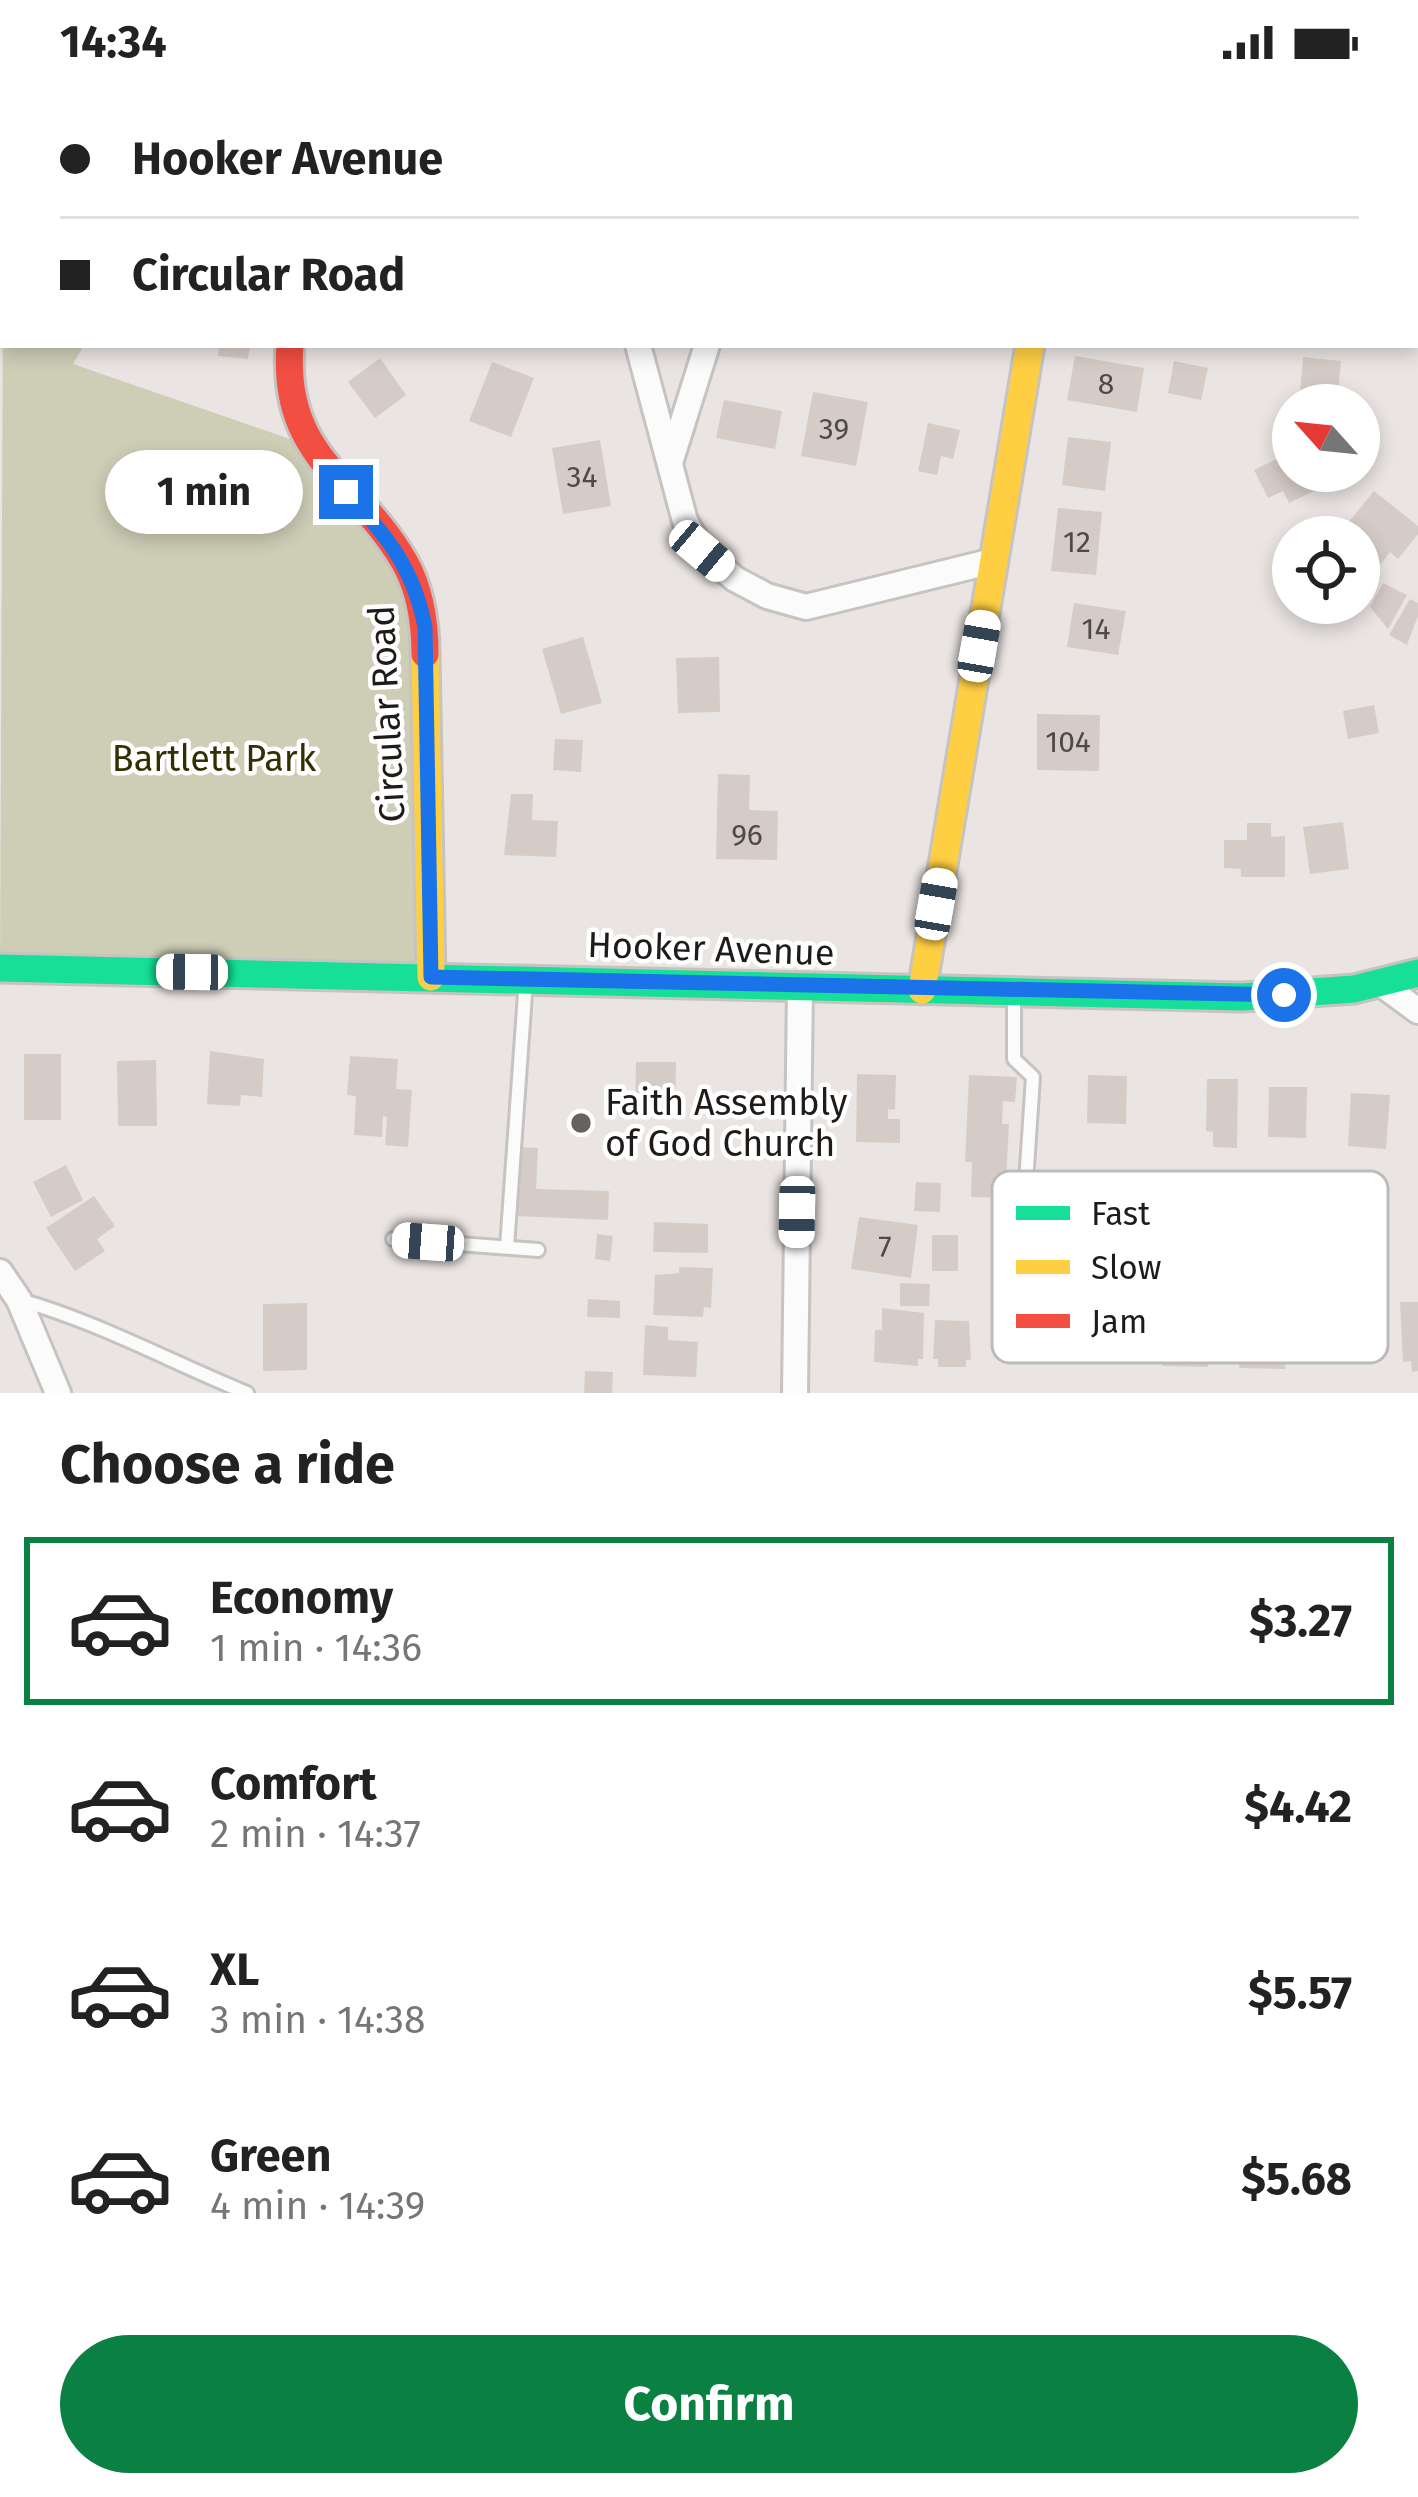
<!DOCTYPE html>
<meta charset="utf-8">
<style>
body{margin:0;font-family:"Fira Sans",sans-serif;background:#f6f6f6;color:#222;height:100vh;display:flex;flex-direction:column;font-size:45px;white-space:nowrap}
*{box-sizing:border-box;margin:0}
p{font-size:39px;color:#767676}
.icon{flex:none;width:66px;height:66px;fill:none;stroke:currentColor;stroke-width:2;stroke-linecap:round;stroke-linejoin:round}
.map{position:relative;height:1309px;overflow:hidden}
.drawer{display:flex;flex-direction:column;background:#fff;flex:1}
.drawer>*{flex:none}
.guide{position:absolute;left:0px;top:0px;width:1419px;height:264px;box-shadow:0 6px 18px #0003;display:grid;align-content:center;height:264px;padding:0 60px;background:#fff}
.needle{width:78px;rotate:297deg}
.fabs{position:absolute;left:1272px;top:300px;display:grid;gap:24px}
.fabs a{display:grid;place-items:center;width:108px;height:108px;border-radius:50%;background:#fff;box-shadow:0 6px 18px #0003;font-size:60px}
.end{position:absolute;width:54px;height:54px;margin:-27px;border:15px solid #1a73e8;background:#fff;box-shadow:0 0 0 6px #fff}
.from{border-radius:50%}
.bubble{position:absolute;height:84px;border-radius:42px;background:#fff;box-shadow:0 6px 18px #0003;font-size:39px;font-weight:700;line-height:84px;text-align:center}
.car{position:absolute;width:36px;height:72px;margin:-36px -18px;border-radius:15px;box-shadow:0 0 9px 3px #0007;background:linear-gradient(#fff 24%,#345 0 40%,#fff 0 76%,#345 0 86%,#fff 0)}
.guide b{display:flex;align-items:center;gap:42px;height:114px;font-size:45px}
.guide b+b{border-top:3px solid #e0e0e0}
.guide i{width:30px;height:30px;background:#222}
ul{padding:0;list-style:none}
li{display:flex;align-items:center;gap:36px;height:168px;margin:0 24px 18px;padding:0 36px;border:6px solid transparent;border-radius:0px}
li div{flex:1}
li b{display:block;font-size:45px}
li em{font-style:normal;font-weight:700}
li.current{border-color:#0b8043}
li>.icon{width:108px;height:108px;stroke-width:1.5}
h2{padding:0 60px;font-size:54px;line-height:144px}
.primary-button{display:flex;gap:24px;margin-top:auto;padding:24px 60px}
.primary-button a{flex:1;height:138px;border-radius:72px;background:#0b8043;color:#fff;font-size:48px;font-weight:700;line-height:138px;text-align:center}
.status{display:flex;justify-content:space-between;align-items:center;height:84px;padding:0 60px;background:#fff;direction:ltr}
.status svg{height:33px;fill:currentColor}
.map>svg:first-child{display:block}
</style>
<div class="status"><b>14:34</b><svg viewBox="0 0 49 12"><path d="M0 12V9h3v3zM5 12V6h3v6zM10 12V3h3v9zM15 12V0h3v12zM26 1h20v11H26zM47 4h2v5h-2z"/></svg></div>
<div class="map">
<svg width="1418" height="1309" viewBox="0 0 1418 1309">
<rect width="100%" height="100%" fill="#eae5e2"/>
<!-- park -->
<path fill="#ceceb7" d="M3,204V261H84L73,280L310,362L412,496L431,893L0,884Z"/>
<!-- building -->
<g fill="#d6ccc7">
<path d="M219,261H250L248,275L218,272Z"/>
<path d="M1075,272L1144,284L1137,328L1067,316Z"/>
<path d="M1303,273L1341,277L1337,321H1299Z"/>
<path d="M380,274L406,311L375,334L348,298Z"/>
<path d="M1174,277L1208,284L1201,316L1168,309Z"/>
<path d="M492,278L534,294L511,353L469,337Z"/>
<path d="M813,308L868,318L856,382L801,372Z"/>
<path d="M724,316L782,327L775,365L716,354Z"/>
<path d="M928,339L960,346L953,375L941,372L937,391L918,387Z"/>
<path d="M1068,353L1111,358L1105,407L1062,401Z"/>
<path d="M600,356L611,422L563,430L552,364Z"/>
<path d="M1293,367V387H1341L1343,393L1289,419L1283,407L1268,414L1254,386Z"/>
<path d="M1374,407L1418,442V450L1398,475L1390,468L1380,481L1359,464V453L1340,449Z"/>
<path d="M1058,424L1102,428L1096,491L1051,487Z"/>
<path d="M1383,499L1407,511L1388,545L1370,523Z"/>
<path d="M1410,515L1418,519V532L1407,561L1389,551Z"/>
<path d="M1074,519L1126,527L1118,571L1067,563Z"/>
<path d="M583,553L602,619L561,630L542,565Z"/>
<path d="M719,573L720,628L678,629L676,574Z"/>
<path d="M1374,621L1379,649L1348,655L1343,627Z"/>
<path d="M1037,630L1100,631L1099,687L1037,686Z"/>
<path d="M555,655L583,656L581,688L553,686Z"/>
<path d="M718,690L750,691L749,726L778,727L777,776L716,775Z"/>
<path d="M511,710H533L532,736L558,737L556,773L504,771Z"/>
<path d="M1343,738L1349,785L1310,790L1303,743Z"/>
<path d="M1247,739H1271V753L1285,752V793H1241V785L1224,784V756H1247Z"/>
<path d="M210,967L264,975L262,1013L241,1011L240,1022L207,1020Z"/>
<rect x="24" y="970" width="37" height="66"/>
<path d="M350,972L398,975L396,1005L412,1006L408,1063L385,1061L387,1033L383,1032L382,1053L354,1051L356,1012L347,1011Z"/>
<path d="M156,976L157,1042H118L117,977Z"/>
<path d="M636,978H676L675,1030H635Z"/>
<path d="M857,990L896,991L895,1026L888,1025V1035H900V1059L856,1058Z"/>
<path d="M969,991L1017,993L1015,1018L1003,1017L1002,1040H1009L1005,1114L971,1113L972,1078H965Z"/>
<path d="M1088,991L1127,992L1126,1040L1087,1039Z"/>
<path d="M1207,995H1238L1237,1064L1213,1063V1048L1206,1047Z"/>
<path d="M1269,1003H1307L1306,1054L1268,1053Z"/>
<path d="M1351,1009L1390,1011L1386,1065L1348,1062Z"/>
<path d="M518,1063L538,1064L536,1105L609,1107L608,1136L515,1132Z"/>
<path d="M66,1081L83,1116L51,1133L33,1098Z"/>
<path d="M916,1098L941,1099L940,1128L914,1127Z"/>
<path d="M94,1112L115,1142L97,1155L105,1167L75,1187L46,1144Z"/>
<path d="M859,1133L918,1141L911,1194L851,1185Z"/>
<path d="M654,1138L708,1140V1169L653,1168Z"/>
<path d="M597,1150L613,1152L610,1177L595,1175Z"/>
<rect x="932" y="1151" width="26" height="36"/>
<path d="M679,1183L713,1184L711,1224L704,1223L703,1233L653,1231L655,1191L679,1189Z"/>
<path d="M900,1199L930,1200L929,1222H900Z"/>
<path d="M588,1215L620,1217V1234L587,1233Z"/>
<path d="M1400,1218H1418V1287L1412,1288L1411,1277L1403,1278Z"/>
<path d="M307,1219V1286L263,1287V1220Z"/>
<path d="M882,1224L924,1229L923,1275H918V1282L874,1278L875,1246H882Z"/>
<path d="M1180,1225H1211L1208,1283L1162,1282L1163,1235H1180Z"/>
<path d="M1242,1229L1265,1230V1233L1277,1234V1239L1288,1240L1285,1285L1239,1284Z"/>
<path d="M1303,1230L1318,1231V1239L1344,1240L1343,1250H1353L1352,1275L1317,1280L1300,1277Z"/>
<path d="M935,1236L969,1237L971,1276H966V1283H938V1275H933Z"/>
<path d="M645,1241L668,1243V1256L698,1258L696,1293L643,1291Z"/>
<path d="M585,1287L613,1288L612,1309H584Z"/>
</g>
<g fill="none" stroke-linecap="round" stroke-linejoin="round">
<!-- lane casing -->
<g stroke="#c7c3c1" stroke-width="18">
<g id="lane">
<path d="M106,0L112,3"/>
<path d="M1014,912V975L1033,993L1025,1113"/>
<path d="M393,1155L538,1166"/>
<path d="M507,1163L526,896"/>
<path d="M20,1216C98,1238 171,1278 247,1309"/>
</g>
</g>
<!-- street casing -->
<g stroke="#c7c3c1" stroke-width="30">
<g id="street">
<path d="M851,3L853,0"/>
<path d="M638,261L685,437L702,467L735,495L767,512L806,523L993,477"/>
<path d="M670,379L707,261"/>
<path d="M1384,902L1418,927"/>
<path d="M0,1188L19,1216L58,1309"/>
<path d="M795,1309L800,902"/>
</g>
</g>
<!-- fast casing -->
<g stroke="#c7c3c1" stroke-width="33">
<g id="fast">
<path d="M1048,0L1061,3"/>
<path d="M0,884L1242,913L1354,905L1418,889"/>
</g>
</g>
<!-- slow casing -->
<g stroke="#c7c3c1" stroke-width="33">
<g id="slow">
<path d="M425,570L431,893"/>
<path d="M922,906L1030,261"/>
</g>
</g>
<!-- jam casing -->
<g stroke="#c7c3c1" stroke-width="33">
<g id="jam">
<path d="M1416,93H1418"/>
<path d="M290,261C281,374 357,395 405,479C420,506 425,539 425,570"/>
</g>
</g>
<!-- lane -->
<use href="#lane" stroke="#fcfbfb" stroke-width="12"/>
<!-- street -->
<use href="#street" stroke="#fcfbfb" stroke-width="24"/>
<!-- fast -->
<use href="#fast" stroke="#16e098" stroke-width="27"/>
<!-- slow -->
<use href="#slow" stroke="#ffcf43" stroke-width="27"/>
<!-- jam -->
<use href="#jam" stroke="#f24e42" stroke-width="27"/>
</g>
<g fill="none" stroke-linecap="round" stroke-linejoin="round">
<!-- route -->
<path stroke="#1a73e8" stroke-width="15" d="M346,408C387,453 413,482 425,543L431,893L1284,911"/>
</g>
<!-- markers -->
<circle fill="#65625f" stroke="#fff" stroke-width="4.5" cx="581" cy="1039" r="12"/>
<g text-anchor="middle" stroke-width="9" stroke-linejoin="round" paint-order="stroke">
<!-- number labels -->
<g font-size="30" fill="#4f4a47">
<text x="1106" y="310">8</text>
<text x="834" y="355">39</text>
<text x="582" y="403">34</text>
<text x="1077" y="468">12</text>
<text x="1096" y="555">14</text>
<text x="1068" y="668">104</text>
<text x="747" y="761">96</text>
<text x="885" y="1173">7</text>
</g>
<!-- street labels -->
<g font-size="36" fill="#1e1b19" stroke="#fff">
<text transform="translate(386 630) rotate(-93)" y="13">Circular Road</text>
<text transform="translate(711 864) rotate(2)" y="13">Hooker Avenue</text>
</g>
<!-- park labels -->
<g font-size="36" fill="#303000" stroke="#fff">
<text x="214" y="687">Bartlett Park</text>
</g>
<!-- poi labels -->
<g font-size="36" fill="#1e1b19" stroke="#fff" text-anchor="start">
<text x="605" y="1031">Faith Assembly<tspan x="605" dy="41">of God Church</tspan></text>
</g>
</g>
<!-- legend -->
<rect x="992" y="1087" width="396" height="192" rx="18" fill="#fff" stroke="#bcbbba" stroke-width="3"/>
<rect x="1016" y="1122" width="54" height="14" fill="#16e098"/>
<rect x="1016" y="1176" width="54" height="14" fill="#ffcf43"/>
<rect x="1016" y="1230" width="54" height="14" fill="#f24e42"/>
<g font-size="33" fill="#1e1b19">
<text x="1091" y="1141">Fast</text>
<text x="1091" y="1195">Slow</text>
<text x="1091" y="1249">Jam</text>
</g>
</svg>
<div class="fabs">
<a><svg class="needle" viewBox="-14 -14 28 28"><path d="M0-13l5 13h-10z" fill="#e53935"/><path d="M0 13l5-13h-10z" fill="#767676"/></svg></a>
<a><svg class="icon" aria-label="locate" viewBox="0 0 24 24"><circle cx="12" cy="12" r="6"/><path d="M12 2v4M12 18v4M2 12h4M18 12h4"/></svg></a>
</div>
<i class="end from" style="left:1284px;top:911px"></i>
<i class="end" style="left:346px;top:408px"></i>
<div class="bubble" style="left:105px;top:366px;width:198px">1 min</div>
<i class="car" style="left:702px;top:467px;rotate:130deg"></i>
<i class="car" style="left:979px;top:562px;rotate:10deg"></i>
<i class="car" style="left:936px;top:820px;rotate:10deg"></i>
<i class="car" style="left:192px;top:888px;rotate:271deg"></i>
<i class="car" style="left:797px;top:1128px;rotate:181deg"></i>
<i class="car" style="left:428px;top:1158px;rotate:274deg"></i>
<div class="guide">
<b><i class="from"></i>Hooker Avenue</b>
<b><i></i>Circular Road</b>
</div>
</div>
<section class="drawer">
<h2>Choose a ride</h2>
<ul>
<li class="current"><svg class="icon" aria-label="car" viewBox="0 0 24 24"><path d="M5 17H2v-5l4-1 3-4h7l3 4 3 1v5h-3M9 17h6M6 11h13"/><circle cx="7" cy="17" r="2"/><circle cx="17" cy="17" r="2"/></svg><div><b>Economy</b><p>1 min · 14:36</p></div><em>$3.27</em></li>
<li><svg class="icon" aria-label="car" viewBox="0 0 24 24"><path d="M5 17H2v-5l4-1 3-4h7l3 4 3 1v5h-3M9 17h6M6 11h13"/><circle cx="7" cy="17" r="2"/><circle cx="17" cy="17" r="2"/></svg><div><b>Comfort</b><p>2 min · 14:37</p></div><em>$4.42</em></li>
<li><svg class="icon" aria-label="car" viewBox="0 0 24 24"><path d="M5 17H2v-5l4-1 3-4h7l3 4 3 1v5h-3M9 17h6M6 11h13"/><circle cx="7" cy="17" r="2"/><circle cx="17" cy="17" r="2"/></svg><div><b>XL</b><p>3 min · 14:38</p></div><em>$5.57</em></li>
<li><svg class="icon" aria-label="car" viewBox="0 0 24 24"><path d="M5 17H2v-5l4-1 3-4h7l3 4 3 1v5h-3M9 17h6M6 11h13"/><circle cx="7" cy="17" r="2"/><circle cx="17" cy="17" r="2"/></svg><div><b>Green</b><p>4 min · 14:39</p></div><em>$5.68</em></li>
</ul>
<div class="primary-button"><a>Confirm</a></div>
</section>
